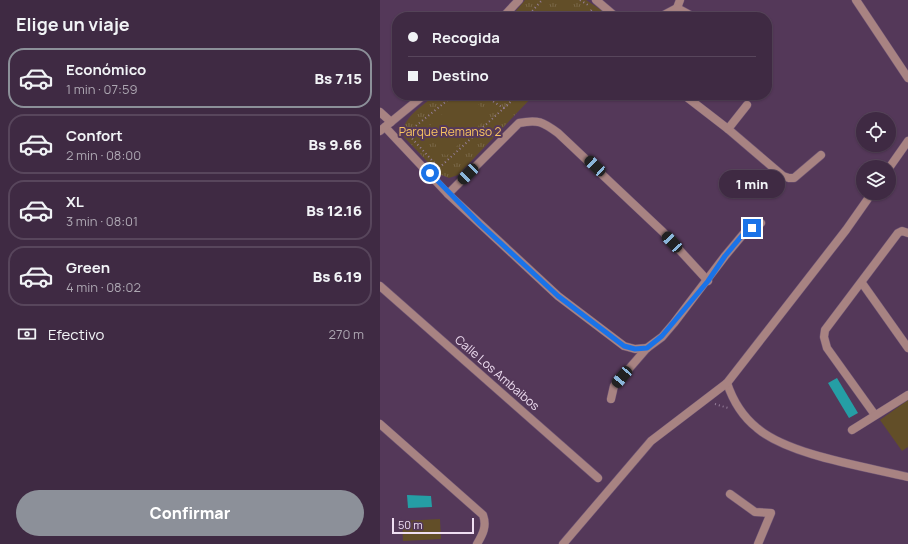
<!DOCTYPE html>
<html lang="es">
<meta charset="utf-8">
<style>
body{margin:0;font-family:Manrope,sans-serif;background:#4a364e;color:#f1f3f6;height:100vh;display:flex;flex-direction:column;font-size:15px;white-space:nowrap}
*{box-sizing:border-box;margin:0}
p{font-size:13px;color:#ada7b2}
.icon{flex:none;width:22px;height:22px;fill:none;stroke:currentColor;stroke-width:2;stroke-linecap:round;stroke-linejoin:round}
.map{position:relative;flex:1;overflow:hidden}
.details{display:flex;flex-direction:column;background:#3f2a43;width:380px}
.details>*{flex:none}
.banner{position:absolute;left:12px;top:12px;width:380px;height:88px;border-radius:16px;box-shadow:0 1px 3px #0004,0 0 0 1px #58465c;display:grid;align-content:center;height:88px;padding:0 16px;background:#3f2a43}
.controls{position:absolute;left:476px;top:112px;display:grid;gap:8px}
.controls a{display:grid;place-items:center;width:40px;height:40px;border-radius:50%;background:#3f2a43;box-shadow:0 1px 3px #0004,0 0 0 1px #58465c;font-size:20px}
.scale{position:absolute;left:12px;bottom:10px;width:82px;box-sizing:border-box;padding-left:4px;border:2px solid #efdef2;border-top:0;font-size:11px;line-height:14px;white-space:nowrap;color:#efdef2;-webkit-text-stroke:3px #543859;paint-order:stroke}
.end{position:absolute;width:18px;height:18px;margin:-9px;border:5px solid #1a73e8;background:#fff;box-shadow:0 0 0 2px #fff}
.from{border-radius:50%}
.bubble{position:absolute;height:28px;border-radius:14px;background:#3f2a43;box-shadow:0 1px 3px #0004,0 0 0 1px #58465c;font-size:13px;font-weight:800;line-height:28px;text-align:center}
.car{position:absolute;width:12px;height:24px;margin:-12px -6px;border-radius:5px;box-shadow:0 0 3px 1px #0007;background:linear-gradient(#222 24%,#8ab4d8 0 40%,#222 0 76%,#8ab4d8 0 86%,#222 0)}
.banner b{display:flex;align-items:center;gap:14px;height:38px;font-size:15px}
.banner b+b{border-top:1px solid #58465c}
.banner i{width:10px;height:10px;background:#f1f3f6}
ul{padding:0;list-style:none}
li{display:flex;align-items:center;gap:12px;height:60px;margin:0 8px 6px;padding:0 8px;border:2px solid #58465c;border-radius:16px}
li div{flex:1}
li b{display:block;font-size:15px}
li em{font-style:normal;font-weight:800}
li.on{border-color:#8c9099}
li>.icon{width:36px;height:36px;stroke-width:1.5}
h2{padding:0 16px;font-size:18px;line-height:48px}
.pay{display:flex;align-items:center;gap:10px;height:44px;padding:0 16px;font-size:15px}
.pay p{margin-inline-start:auto}
.button{display:flex;gap:8px;margin-top:auto;padding:8px 16px}
.button a{flex:1;height:46px;border-radius:24px;background:#8c9099;color:#fff;font-size:16px;font-weight:800;line-height:46px;text-align:center}
main{display:flex;flex:1;min-height:0}
.map>svg:first-child{display:block}
</style>
<main>
<section class="details">
<h2>Elige un viaje</h2>
<ul>
<li class="on"><svg class="icon" aria-label="car" viewBox="0 0 24 24"><path d="M5 17H2v-5l4-1 3-4h7l3 4 3 1v5h-3M9 17h6M6 11h13"/><circle cx="7" cy="17" r="2"/><circle cx="17" cy="17" r="2"/></svg><div><b>Económico</b><p>1 min · 07:59</p></div><em>Bs 7.15</em></li>
<li><svg class="icon" aria-label="car" viewBox="0 0 24 24"><path d="M5 17H2v-5l4-1 3-4h7l3 4 3 1v5h-3M9 17h6M6 11h13"/><circle cx="7" cy="17" r="2"/><circle cx="17" cy="17" r="2"/></svg><div><b>Confort</b><p>2 min · 08:00</p></div><em>Bs 9.66</em></li>
<li><svg class="icon" aria-label="car" viewBox="0 0 24 24"><path d="M5 17H2v-5l4-1 3-4h7l3 4 3 1v5h-3M9 17h6M6 11h13"/><circle cx="7" cy="17" r="2"/><circle cx="17" cy="17" r="2"/></svg><div><b>XL</b><p>3 min · 08:01</p></div><em>Bs 12.16</em></li>
<li><svg class="icon" aria-label="car" viewBox="0 0 24 24"><path d="M5 17H2v-5l4-1 3-4h7l3 4 3 1v5h-3M9 17h6M6 11h13"/><circle cx="7" cy="17" r="2"/><circle cx="17" cy="17" r="2"/></svg><div><b>Green</b><p>4 min · 08:02</p></div><em>Bs 6.19</em></li>
</ul>
<div class="pay"><svg class="icon" aria-label="cash" viewBox="0 0 24 24"><path d="M3 7h18v10H3z"/><circle cx="12" cy="12" r="2"/></svg>Efectivo<p>270 m</p></div>
<div class="button"><a>Confirmar</a></div>
</section>
<div class="map">
<svg width="528" height="544" viewBox="0 0 528 544">
<defs>
<pattern id="park-tufts" width="24" height="20" patternUnits="userSpaceOnUse"><rect width="24" height="20" fill="#624e28"/><path d="M3 7l-1-3M5 7V3M7 7l1-3M15 17l-1-3M17 17v-4M19 17l1-3" fill="none" stroke="#796748"/></pattern>
</defs>
<rect width="100%" height="100%" fill="#543859"/>
<!-- park -->
<g fill="url(#park-tufts)">
<path d="M145,0H206L223,11L218,17H131Z"/>
<path d="M55,95H154L78,175L69,178L59,174L24,137C19,119 43,106 55,95Z"/>
</g>
<!-- pitch -->
<g fill="#624e28">
<path d="M83,95H90L109,116L66,156L44,131Z"/>
<path d="M528,400V447L522,451L500,420Z"/>
<path d="M60,519L61,539L23,541L22,521Z"/>
</g>
<!-- water -->
<g fill="#259ea5">
<path d="M457,378L478,413L469,418L448,383Z"/>
<path d="M27,495L51,496L52,507L28,508Z"/>
</g>
<g fill="none" stroke-linecap="round" stroke-linejoin="round">
<!-- minor casing -->
<g stroke="#705675" stroke-width="9">
<g id="minor">
<path d="M216,0L236,17"/>
<path d="M476,0L528,78"/>
<path d="M297,8L300,0"/>
<path d="M280,17L297,8L310,15"/>
<path d="M304,95L348,129L403,176L409,178H414L441,155"/>
<path d="M0,112L11,122"/>
<path d="M5,127L68,194L178,296L244,346L255,349L267,348"/>
<path d="M348,129L367,105"/>
<path d="M509,168L528,141"/>
<path d="M68,194L139,123C158,119 163,122 178,133L283,232L328,281"/>
<path d="M482,283L528,348"/>
<path d="M0,286L218,478"/>
<path d="M347,383C353,401 362,416 377,428C408,455 487,467 528,477"/>
<path d="M231,399L234,386L267,348L282,337L294,323L345,256L365,232L381,223"/>
<path d="M495,415L447,348L444,337L445,330L518,233L522,231L528,233"/>
<path d="M0,424L103,515C107,526 103,534 97,544"/>
<path d="M472,430L528,395"/>
<path d="M350,494L375,512L391,513L378,544"/>
<path d="M183,544L271,441L347,383L466,230L492,193"/>
</g>
</g>
<!-- tertiary casing -->
<g stroke="#705675" stroke-width="9">
<g id="tertiary">
<path d="M123,17L139,0"/>
<path d="M0,131L44,95"/>
</g>
</g>
<!-- path -->
<g stroke="#967f9a" stroke-width="2" stroke-dasharray="1 3" stroke-linecap="butt">
<path d="M200,0L208,5"/>
<path d="M147,17L162,0"/>
<path d="M206,17L213,8"/>
<path d="M74,95L27,133L59,168L138,95"/>
<path d="M103,95L125,109"/>
<path d="M335,404L348,408"/>
</g>
<!-- minor -->
<use href="#minor" stroke="#a88382" stroke-width="8"/>
<!-- tertiary -->
<use href="#tertiary" stroke="#a88382" stroke-width="8"/>
</g>
<g fill="none" stroke-linecap="round" stroke-linejoin="round">
<!-- route -->
<path stroke="#1a73e8" stroke-width="5" d="M50,173L100,224L178,296L244,346L255,349L267,348L282,336L328,281L345,256L365,232L372,228"/>
</g>
<g text-anchor="middle" stroke-width="4" stroke-linejoin="round" paint-order="stroke">
<!-- park labels -->
<g font-size="12" fill="#f9c461" stroke="#543859">
<text x="70" y="136">Parque Remanso 2</text>
</g>
<!-- street labels -->
<g font-size="12" fill="#efdef2" stroke="#543859">
<text transform="translate(117 373) rotate(41)" y="4">Calle Los Ambaibos</text>
</g>
</g>
</svg>
<div class="controls">
<a><svg class="icon" aria-label="locate" viewBox="0 0 24 24"><circle cx="12" cy="12" r="6"/><path d="M12 2v4M12 18v4M2 12h4M18 12h4"/></svg></a>
<a><svg class="icon" aria-label="layers" viewBox="0 0 24 24"><path d="M12 4l9 5-9 5-9-5zM3 14l9 5 9-5"/></svg></a>
</div>
<div class="scale">50 m</div>
<i class="end from" style="left:50px;top:173px"></i>
<i class="end" style="left:372px;top:228px"></i>
<div class="bubble" style="left:339px;top:170px;width:66px">1 min</div>
<i class="car" style="left:215px;top:166px;rotate:313deg"></i>
<i class="car" style="left:88px;top:174px;rotate:225deg"></i>
<i class="car" style="left:292px;top:242px;rotate:317deg"></i>
<i class="car" style="left:242px;top:377px;rotate:220deg"></i>
<div class="banner">
<b><i class="from"></i>Recogida</b>
<b><i></i>Destino</b>
</div>
</div>
</main>
